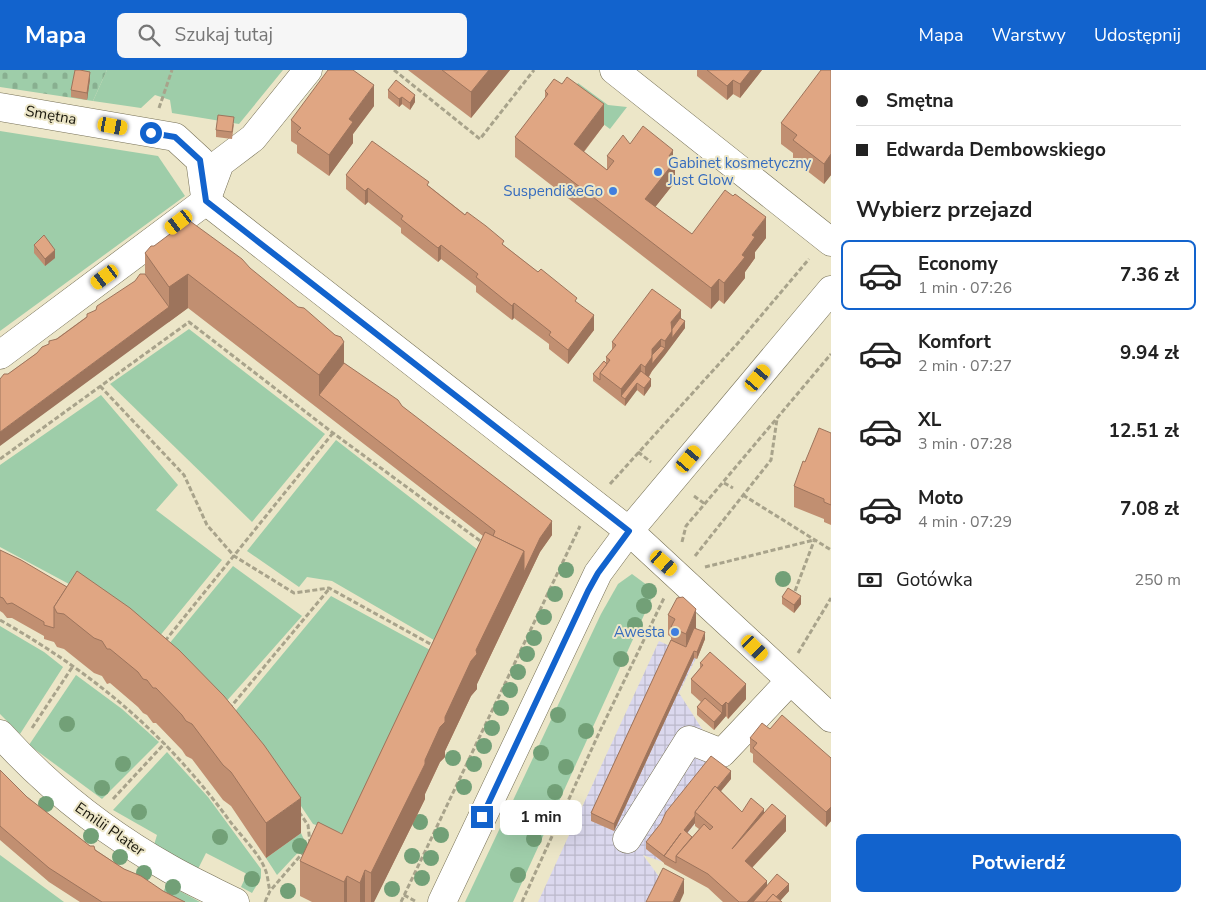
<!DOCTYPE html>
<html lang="pl">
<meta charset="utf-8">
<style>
body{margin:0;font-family:"Nunito Sans",sans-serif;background:#f6f6f6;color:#222;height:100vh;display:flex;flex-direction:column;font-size:19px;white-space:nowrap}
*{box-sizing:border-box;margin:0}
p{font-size:16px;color:#767676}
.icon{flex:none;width:28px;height:28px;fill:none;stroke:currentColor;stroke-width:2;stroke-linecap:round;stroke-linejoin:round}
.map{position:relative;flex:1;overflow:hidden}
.side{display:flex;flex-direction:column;background:#fff;width:375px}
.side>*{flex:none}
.guide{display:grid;align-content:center;height:110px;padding:0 25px;background:#fff}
.end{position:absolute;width:22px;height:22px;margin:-11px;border:6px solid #1263cd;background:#fff;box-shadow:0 0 0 2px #fff}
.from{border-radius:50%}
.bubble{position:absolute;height:35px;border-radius:8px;background:#fff;box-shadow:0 5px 20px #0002;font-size:16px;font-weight:700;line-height:35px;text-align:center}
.car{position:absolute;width:15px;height:30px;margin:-15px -8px;border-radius:6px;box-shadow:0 0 4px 1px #0007;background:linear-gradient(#f5c518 24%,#345 0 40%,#f5c518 0 76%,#345 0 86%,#f5c518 0)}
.guide b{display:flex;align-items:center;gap:18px;height:48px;font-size:19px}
.guide b+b{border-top:1px solid #e0e0e0}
.guide i{width:12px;height:12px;background:#222}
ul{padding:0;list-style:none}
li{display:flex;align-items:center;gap:15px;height:70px;margin:0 10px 8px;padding:0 15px;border:2px solid transparent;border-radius:8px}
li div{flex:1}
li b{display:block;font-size:19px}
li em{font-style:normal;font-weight:700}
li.current{border-color:#1263cd}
li>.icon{width:45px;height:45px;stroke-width:1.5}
h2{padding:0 25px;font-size:22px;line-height:60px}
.pay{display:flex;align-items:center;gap:12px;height:55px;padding:0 25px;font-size:19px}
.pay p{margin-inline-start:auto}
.button{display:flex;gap:10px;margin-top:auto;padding:10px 25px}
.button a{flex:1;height:58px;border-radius:8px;background:#1263cd;color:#fff;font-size:20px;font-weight:700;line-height:58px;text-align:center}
header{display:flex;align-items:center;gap:30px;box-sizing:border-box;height:70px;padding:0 25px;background:#1263cd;color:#fff}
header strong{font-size:24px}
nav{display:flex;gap:28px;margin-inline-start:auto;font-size:18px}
.search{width:350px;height:45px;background:#f6f6f6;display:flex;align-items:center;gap:12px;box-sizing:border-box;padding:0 18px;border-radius:8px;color:#767676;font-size:19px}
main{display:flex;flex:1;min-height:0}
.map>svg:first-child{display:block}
</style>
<header>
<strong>Mapa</strong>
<div class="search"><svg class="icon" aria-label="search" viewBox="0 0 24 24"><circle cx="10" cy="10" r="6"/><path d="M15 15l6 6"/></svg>Szukaj tutaj</div>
<nav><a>Mapa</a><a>Warstwy</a><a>Udostępnij</a></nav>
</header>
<main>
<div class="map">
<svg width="831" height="832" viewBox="0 0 831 832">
<defs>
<pattern id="industrial-grid" width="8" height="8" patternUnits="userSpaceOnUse" patternTransform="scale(1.25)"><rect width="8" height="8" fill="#dbd8ee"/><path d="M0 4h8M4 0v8" fill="none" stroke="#bbb9cb"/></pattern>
<pattern id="cemetery-stones" width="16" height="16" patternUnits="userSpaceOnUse" patternTransform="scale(1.25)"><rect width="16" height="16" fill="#9ecda9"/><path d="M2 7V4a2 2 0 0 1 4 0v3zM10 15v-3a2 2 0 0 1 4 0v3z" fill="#88af90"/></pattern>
</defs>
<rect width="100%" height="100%" fill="#ece6c8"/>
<!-- industrial -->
<path fill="url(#industrial-grid)" d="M659,571L696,588L679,623L731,704L666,793L643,785L663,812L653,832H538Z"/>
<!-- green -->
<g fill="#9ecda9">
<path d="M107,0H283L239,54L172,43L170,30L155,25L141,38L93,31Z"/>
<path d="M578,13L608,35L627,37L610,59L567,27Z"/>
<path d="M0,61L158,86L185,126L0,261Z"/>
<path d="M189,259L325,364L252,452L110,314Z"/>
<path d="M101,325L178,415L156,440L222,490L154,573L69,514L0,477V395Z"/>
<path d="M336,370L482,483L439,573L332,511L307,507L299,517L247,481Z"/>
<path d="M233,496L302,546L224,634L164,580Z"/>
<path d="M632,504L655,521L513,832H465L601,544L618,514Z"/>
<path d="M331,526L432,581L345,764L313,754L277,700L232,645Z"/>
<path d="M0,556L44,582L63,597L20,664L0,644Z"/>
<path d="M76,605L122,639L159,672L102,729L29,675Z"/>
<path d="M167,682L208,727L261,799V808L252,823L241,817L247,804L206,783L197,801L154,775L157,765L113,740Z"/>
<path d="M301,763L306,774L277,805L266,788Z"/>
<path d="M0,785L64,832H0Z"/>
<path d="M167,814L200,832H158Z"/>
</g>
<!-- cemetery -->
<path fill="url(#cemetery-stones)" d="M0,0H107L93,31L0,17Z"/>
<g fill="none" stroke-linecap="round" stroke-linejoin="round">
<!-- minor casing -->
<g stroke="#767056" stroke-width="29">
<g id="minor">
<path d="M614,0L831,172"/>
<path d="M0,37L175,67L200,90L205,127"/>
<path d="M206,131L629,461L831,648"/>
<path d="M0,285L206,131L220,93L253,68L308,0"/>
<path d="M0,664C48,717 108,764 170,799C191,811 213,821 235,832"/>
<path d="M627,769L689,670L722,683L790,611"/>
<path d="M442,832L598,503L629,461L831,220"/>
</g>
</g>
<!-- path -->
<g stroke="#a8a38b" stroke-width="3" stroke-dasharray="5 2.5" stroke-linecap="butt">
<path d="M394,0L480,69L534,0"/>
<path d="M159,38L172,0"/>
<path d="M100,316L184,405L207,455L234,486L294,523L329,518L434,576"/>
<path d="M638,382L651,392"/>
<path d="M0,389L189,252L333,363L483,473"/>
<path d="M724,413L733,418"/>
<path d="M610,414L738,273L809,189"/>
<path d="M743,425L831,480"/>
<path d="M694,426L705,434"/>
<path d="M682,472L686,456L831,284"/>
<path d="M695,486L771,390L777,349"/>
<path d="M705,497L814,470"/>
<path d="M795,521L814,471"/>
<path d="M0,550C93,603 165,663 229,750C239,764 259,783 265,799C268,805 268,814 270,821"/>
<path d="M165,571L333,363"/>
<path d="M798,583L831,528"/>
<path d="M229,639L329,519"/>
<path d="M32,658L73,596"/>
<path d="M113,729L165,673"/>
<path d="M299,742L308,755L310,773"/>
<path d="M404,825L415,831"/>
<path d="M265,832L270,821L307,778"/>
<path d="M401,832L580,456"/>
<path d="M522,832L599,663L664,528"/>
</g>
<!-- minor -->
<use href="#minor" stroke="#fff" stroke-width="28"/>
</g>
<!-- trees -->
<g fill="#72a077">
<circle cx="566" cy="500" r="8"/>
<circle cx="783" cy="509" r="8"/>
<circle cx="649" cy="521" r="8"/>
<circle cx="555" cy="524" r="8"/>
<circle cx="644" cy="536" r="8"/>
<circle cx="544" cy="547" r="8"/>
<circle cx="635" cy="555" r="8"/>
<circle cx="534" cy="568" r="8"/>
<circle cx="527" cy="584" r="8"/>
<circle cx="621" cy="589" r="8"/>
<circle cx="518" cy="602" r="8"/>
<circle cx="510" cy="620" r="8"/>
<circle cx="501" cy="638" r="8"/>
<circle cx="558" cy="645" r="8"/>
<circle cx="67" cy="654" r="8"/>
<circle cx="492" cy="658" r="8"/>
<circle cx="586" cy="661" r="8"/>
<circle cx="484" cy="676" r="8"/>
<circle cx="541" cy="683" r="8"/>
<circle cx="453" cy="688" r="8"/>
<circle cx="123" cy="694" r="8"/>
<circle cx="474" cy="694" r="8"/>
<circle cx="566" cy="697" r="8"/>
<circle cx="464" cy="717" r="8"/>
<circle cx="102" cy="718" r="8"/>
<circle cx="555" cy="722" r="8"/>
<circle cx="46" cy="734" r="8"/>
<circle cx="514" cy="740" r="8"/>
<circle cx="139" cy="742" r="8"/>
<circle cx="542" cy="747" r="8"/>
<circle cx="420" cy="752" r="8"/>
<circle cx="441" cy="765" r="8"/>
<circle cx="91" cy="766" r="8"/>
<circle cx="220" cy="767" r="8"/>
<circle cx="534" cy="769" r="8"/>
<circle cx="300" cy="776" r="8"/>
<circle cx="412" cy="786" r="8"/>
<circle cx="120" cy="787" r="8"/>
<circle cx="431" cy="788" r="8"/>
<circle cx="144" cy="803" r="8"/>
<circle cx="518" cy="805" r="8"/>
<circle cx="422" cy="808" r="8"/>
<circle cx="252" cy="809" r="8"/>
<circle cx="173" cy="817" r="8"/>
<circle cx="392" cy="819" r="8"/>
<circle cx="288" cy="821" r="8"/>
</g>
<!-- wall -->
<g fill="#c18f71" fill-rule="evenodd">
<path d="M408,0H510L471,48Z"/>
<path d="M697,0H762L740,28L733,24L727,30L697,6Z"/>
<path d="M831,0V105L824,114L793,90V83L781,74V53Z"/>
<path d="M90,9L87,30L71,27V20Z"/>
<path d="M388,20L415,32L410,40L402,34L399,37L388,28Z"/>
<path d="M545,21L604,55L584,82L607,100V86L630,74L673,90L675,112L655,137L692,164L766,168L755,182V188L745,202V208L724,234L719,230L711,239L515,87V67L545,29Z"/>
<path d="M374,36L353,64V73L329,106L297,83V75L291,71V50Z"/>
<path d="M234,54L232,69L216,67V60Z"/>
<path d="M346,105L429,116L577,233L594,260L568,294L549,279V274L514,248L512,250L476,222V216L441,189L438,192L401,163V158L368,132L365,135L346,119Z"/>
<path d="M34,175L55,188L45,196L34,183Z"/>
<path d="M145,183L250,198L344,293L402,336L552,465L540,482L477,614V619L471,626L445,681V687L440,692L425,724V729L374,832H312L300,826V791L342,764L483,466L188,238L169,252L8,304L145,204Z"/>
<path d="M681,248L685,258L652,301L649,307L651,316L644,326L637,320L625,336L593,311V304L606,294V287L612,280V272Z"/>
<path d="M831,363V455L824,452V449L794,437V416L805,392Z"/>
<path d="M0,480L67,517L301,763L266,788L231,736L223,730L192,689L186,686L182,680L156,653H153L147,645L143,643L138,637L110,613L107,614L102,606L94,603L64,579L57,577L54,572L44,569V566L12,548H7L3,543L0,541Z"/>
<path d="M782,527L801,534L794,543L782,534Z"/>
<path d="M668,545L696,558L705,569L697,589L694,588L614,761L591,751V743L671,570V567L668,565Z"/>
<path d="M700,593L746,629L728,649L726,646L714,660L697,645V637L701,632L691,623V609L700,598Z"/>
<path d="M770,659L831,688V751L826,757L753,692V684L750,682V668Z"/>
<path d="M0,700L27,727L90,776L124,799L163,821L185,832H80L49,812L0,770Z"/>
<path d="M731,709L721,721L742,742H764L786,761L752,798L767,816L789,821L780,831L782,832H723L708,818L664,794V792V793L646,779V772ZM695,753V756L699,759L692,767L687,763Z"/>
</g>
<!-- shaded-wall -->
<g fill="#9d745c">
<path d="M489,0H510L471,48V22Z"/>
<path d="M751,0H762L740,28V14Z"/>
<path d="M90,2V9L87,30V23Z"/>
<path d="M733,10V24L727,30V16Z"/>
<path d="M374,15V36L353,64V73L329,106V85L349,49Z"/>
<path d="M415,25V32L410,40V33Z"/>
<path d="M402,27V34L399,37V29Z"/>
<path d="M604,34V55L574,94V74Z"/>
<path d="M673,80V94L675,91V112L645,150V129L669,86Z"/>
<path d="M831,84V105L824,114V94Z"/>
<path d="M368,118V132L365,135V121Z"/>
<path d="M766,147V168L755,182V188L745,202V208L724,234V213L742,185L752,165Z"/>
<path d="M441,175V189L438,192V178Z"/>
<path d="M55,180V188L45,196V189Z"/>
<path d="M188,204V238L0,376V362L169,237V217Z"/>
<path d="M719,209V230L711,239V218Z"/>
<path d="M514,233V248L512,250V236Z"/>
<path d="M681,240V254L685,251V258L665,285V271L671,252Z"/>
<path d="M594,245V260L568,294V280Z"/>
<path d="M661,269V283L665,278V285L652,301L645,312V297L652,279Z"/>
<path d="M344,272V307L319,325V305Z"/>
<path d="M641,294V308L621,326V319Z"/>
<path d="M651,309V316L644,326V318Z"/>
<path d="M637,313V320L625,336V329Z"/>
<path d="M552,451V465L540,482L477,614V619L471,626L445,681V687L440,692L425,724V729L374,832H371V803L476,580L524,481L540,468Z"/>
<path d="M801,526V534L794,543V535Z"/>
<path d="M696,539V560L686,585V564Z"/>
<path d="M705,562V569L697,589V582Z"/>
<path d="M694,581V588L614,761V754Z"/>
<path d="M746,614V629L728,649V634Z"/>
<path d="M726,632V646L714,660V652L722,643V636Z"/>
<path d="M731,701V709L700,746L697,743Z"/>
<path d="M301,728V763L266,788V753Z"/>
<path d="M831,737V751L826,757V742Z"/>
<path d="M764,739V753L732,779Z"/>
<path d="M695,746V753L684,767V760Z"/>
<path d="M786,746V761L745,805V791Z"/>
<path d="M365,800V832H360V813Z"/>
<path d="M347,806V832H344V812Z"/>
<path d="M684,809V823L680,832H673Z"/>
<path d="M767,811V825L760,832H747Z"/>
<path d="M789,814V821L779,832H772Z"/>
</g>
<!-- building -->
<g fill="#e0a683" stroke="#9d745c">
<path d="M75,0H80L90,2L87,23L71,20Z"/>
<path d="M328,0H353L374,15L349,49L353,52L329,85L297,62L301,58L291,50Z"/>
<path d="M442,0H489L471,22Z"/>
<path d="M707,0H751L740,14L733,10L727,16Z"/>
<path d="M821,0H831V84L824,94L793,70L797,65L781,53Z"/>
<path d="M567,7L604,34L574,74L607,100L614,91L607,86L623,65L630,74L643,56L673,80L669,86L675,91L645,129L692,164L725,120L733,126L735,124L766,147L752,165L755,167L742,185L745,187L724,213L719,209L711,218L515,67L548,24L545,21L554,9L562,14Z"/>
<path d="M396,10L415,25L410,33L402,27L399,29L388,20Z"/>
<path d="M218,45L234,47L232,62L216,60Z"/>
<path d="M372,71L429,112L427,115L465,145L467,142L486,156L504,171L502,174L538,202L541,199L577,228L575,231L594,245L568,280L549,265L551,262L514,233L512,236L476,207L478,204L441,175L438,178L401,149L403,146L368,118L365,121L346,105Z"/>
<path d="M183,146L242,189L250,198L298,237L304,238L335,265L341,267L344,272L319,305L188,204L169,217L145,183L151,176H154L170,164Z"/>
<path d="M44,165L55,180L45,189L34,175Z"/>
<path d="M140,204H145L169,237L0,362V309L4,304H8L37,283L42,277L49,274V271L57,269L87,247V244L96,240L97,236L135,211Z"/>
<path d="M652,219L681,240L671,252L672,261L665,271L661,269L652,279V287L645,297L641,294L621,319L600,303L610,290L606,287L616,275L612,272Z"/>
<path d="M680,248L685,251L672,268V259Z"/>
<path d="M661,276L665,278L652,294V285Z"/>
<path d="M604,291L607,294L600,303V310L593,304Z"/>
<path d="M344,293L398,330L402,336L552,451L540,468L524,502V481L493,466L495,461L319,325Z"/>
<path d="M641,301L651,309L644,318L637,313L625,329L621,326Z"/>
<path d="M819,358L831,363V435L824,432V429L794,416L803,391L805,392Z"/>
<path d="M485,462L524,481L476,580L477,584L471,591L445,647V652L440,657L425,690V694L371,803L365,800L360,813L347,806L344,812L300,791L318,752L342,764Z"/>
<path d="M0,480L21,490L67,517L54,537V558L44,555V552L12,533L7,534L3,528L0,527Z"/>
<path d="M77,501L130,538L179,580L224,626L264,675L301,728L266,753L231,702L223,695L192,654L186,651L182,645L156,618H153L147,610L143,609L138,602L110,579H107L102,571L94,568L64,544L57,543L54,537Z"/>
<path d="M788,518L801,526L794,535L782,527Z"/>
<path d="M683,527L696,539L686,564L671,557L675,549L668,545L677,528Z"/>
<path d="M694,558L705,562L697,582L694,581L614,754L591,743L671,570L686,577Z"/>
<path d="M710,582L746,614L728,634L726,632L722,636L691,609L703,595L700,593Z"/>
<path d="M705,628L722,643L714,652L697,637Z"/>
<path d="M782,645L831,688V737L826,742L753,678L757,673L750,668L762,653L770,659Z"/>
<path d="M711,686L731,701L717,718L715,716L695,742V746L684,760L692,767L676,786V793L664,786L681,763L664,786L646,772L661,753L666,742Z"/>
<path d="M0,700L27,727L90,776H94L95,780L124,799L141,806L163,821L185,832H102L49,798L0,756Z"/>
<path d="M715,716L742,742L751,728L764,739L732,779L772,734L786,746L745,791L767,811L747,832H739L708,804L676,786L704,754L710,760L713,757L695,742Z"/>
<path d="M663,798L684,809L673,832H646Z"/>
<path d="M777,804L789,814L776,827L773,824L766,832H753Z"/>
<path d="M773,824L782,832H766Z"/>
</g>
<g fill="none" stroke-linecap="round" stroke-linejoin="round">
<!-- route -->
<path stroke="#1263cd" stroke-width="6" d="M151,63L175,67L200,90L206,131L629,461L598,503L588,521L482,747"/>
</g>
<!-- markers -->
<g fill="#3f7fe0" stroke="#ece6c8" stroke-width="2">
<circle cx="658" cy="102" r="5"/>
<circle cx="613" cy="121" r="5"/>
<circle cx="675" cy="562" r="5"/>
</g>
<g text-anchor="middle" stroke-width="4" stroke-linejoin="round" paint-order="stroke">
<!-- street labels -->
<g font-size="15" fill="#1a180d" stroke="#ece6c8">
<text transform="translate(51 45) rotate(10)" y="5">Smętna</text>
<text transform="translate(110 759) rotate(35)" y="5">Emilii Plater</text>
</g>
<!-- shop labels -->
<g font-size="15" fill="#366cbe" stroke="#ece6c8" text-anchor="end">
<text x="668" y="98" text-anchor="start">Gabinet kosmetyczny<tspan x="668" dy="17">Just Glow</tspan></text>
<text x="603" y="126">Suspendi&amp;eGo</text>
<text x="665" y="567">Awesta</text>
</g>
</g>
</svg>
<i class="end from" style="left:151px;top:63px"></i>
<i class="end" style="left:482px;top:747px"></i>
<div class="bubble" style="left:500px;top:730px;width:82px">1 min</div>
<i class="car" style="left:113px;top:56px;rotate:100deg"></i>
<i class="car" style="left:179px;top:152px;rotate:233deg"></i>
<i class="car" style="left:105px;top:207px;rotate:234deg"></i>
<i class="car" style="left:758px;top:308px;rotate:40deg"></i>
<i class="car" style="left:689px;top:389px;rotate:40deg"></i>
<i class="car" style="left:664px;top:493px;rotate:131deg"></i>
<i class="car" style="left:755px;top:578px;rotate:134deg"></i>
</div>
<section class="side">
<div class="guide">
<b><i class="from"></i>Smętna</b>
<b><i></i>Edwarda Dembowskiego</b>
</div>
<h2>Wybierz przejazd</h2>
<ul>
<li class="current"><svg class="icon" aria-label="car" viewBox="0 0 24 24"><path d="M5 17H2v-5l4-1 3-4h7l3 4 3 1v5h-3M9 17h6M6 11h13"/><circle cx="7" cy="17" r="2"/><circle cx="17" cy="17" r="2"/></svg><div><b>Economy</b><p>1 min · 07:26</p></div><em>7.36 zł</em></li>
<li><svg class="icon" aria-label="car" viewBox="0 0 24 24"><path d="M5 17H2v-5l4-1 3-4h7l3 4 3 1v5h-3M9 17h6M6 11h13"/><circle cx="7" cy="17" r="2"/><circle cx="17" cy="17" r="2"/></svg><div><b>Komfort</b><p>2 min · 07:27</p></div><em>9.94 zł</em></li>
<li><svg class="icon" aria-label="car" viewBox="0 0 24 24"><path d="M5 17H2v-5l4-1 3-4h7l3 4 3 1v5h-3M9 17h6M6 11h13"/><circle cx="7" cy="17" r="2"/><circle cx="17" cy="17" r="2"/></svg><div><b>XL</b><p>3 min · 07:28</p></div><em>12.51 zł</em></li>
<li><svg class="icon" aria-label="car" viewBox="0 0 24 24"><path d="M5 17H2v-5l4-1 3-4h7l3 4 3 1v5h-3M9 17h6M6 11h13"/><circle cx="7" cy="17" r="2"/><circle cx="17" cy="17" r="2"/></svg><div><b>Moto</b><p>4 min · 07:29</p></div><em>7.08 zł</em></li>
</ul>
<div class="pay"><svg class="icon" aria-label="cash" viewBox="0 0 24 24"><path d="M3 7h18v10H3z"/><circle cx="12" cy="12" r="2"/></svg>Gotówka<p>250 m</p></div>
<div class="button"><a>Potwierdź</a></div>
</section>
</main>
